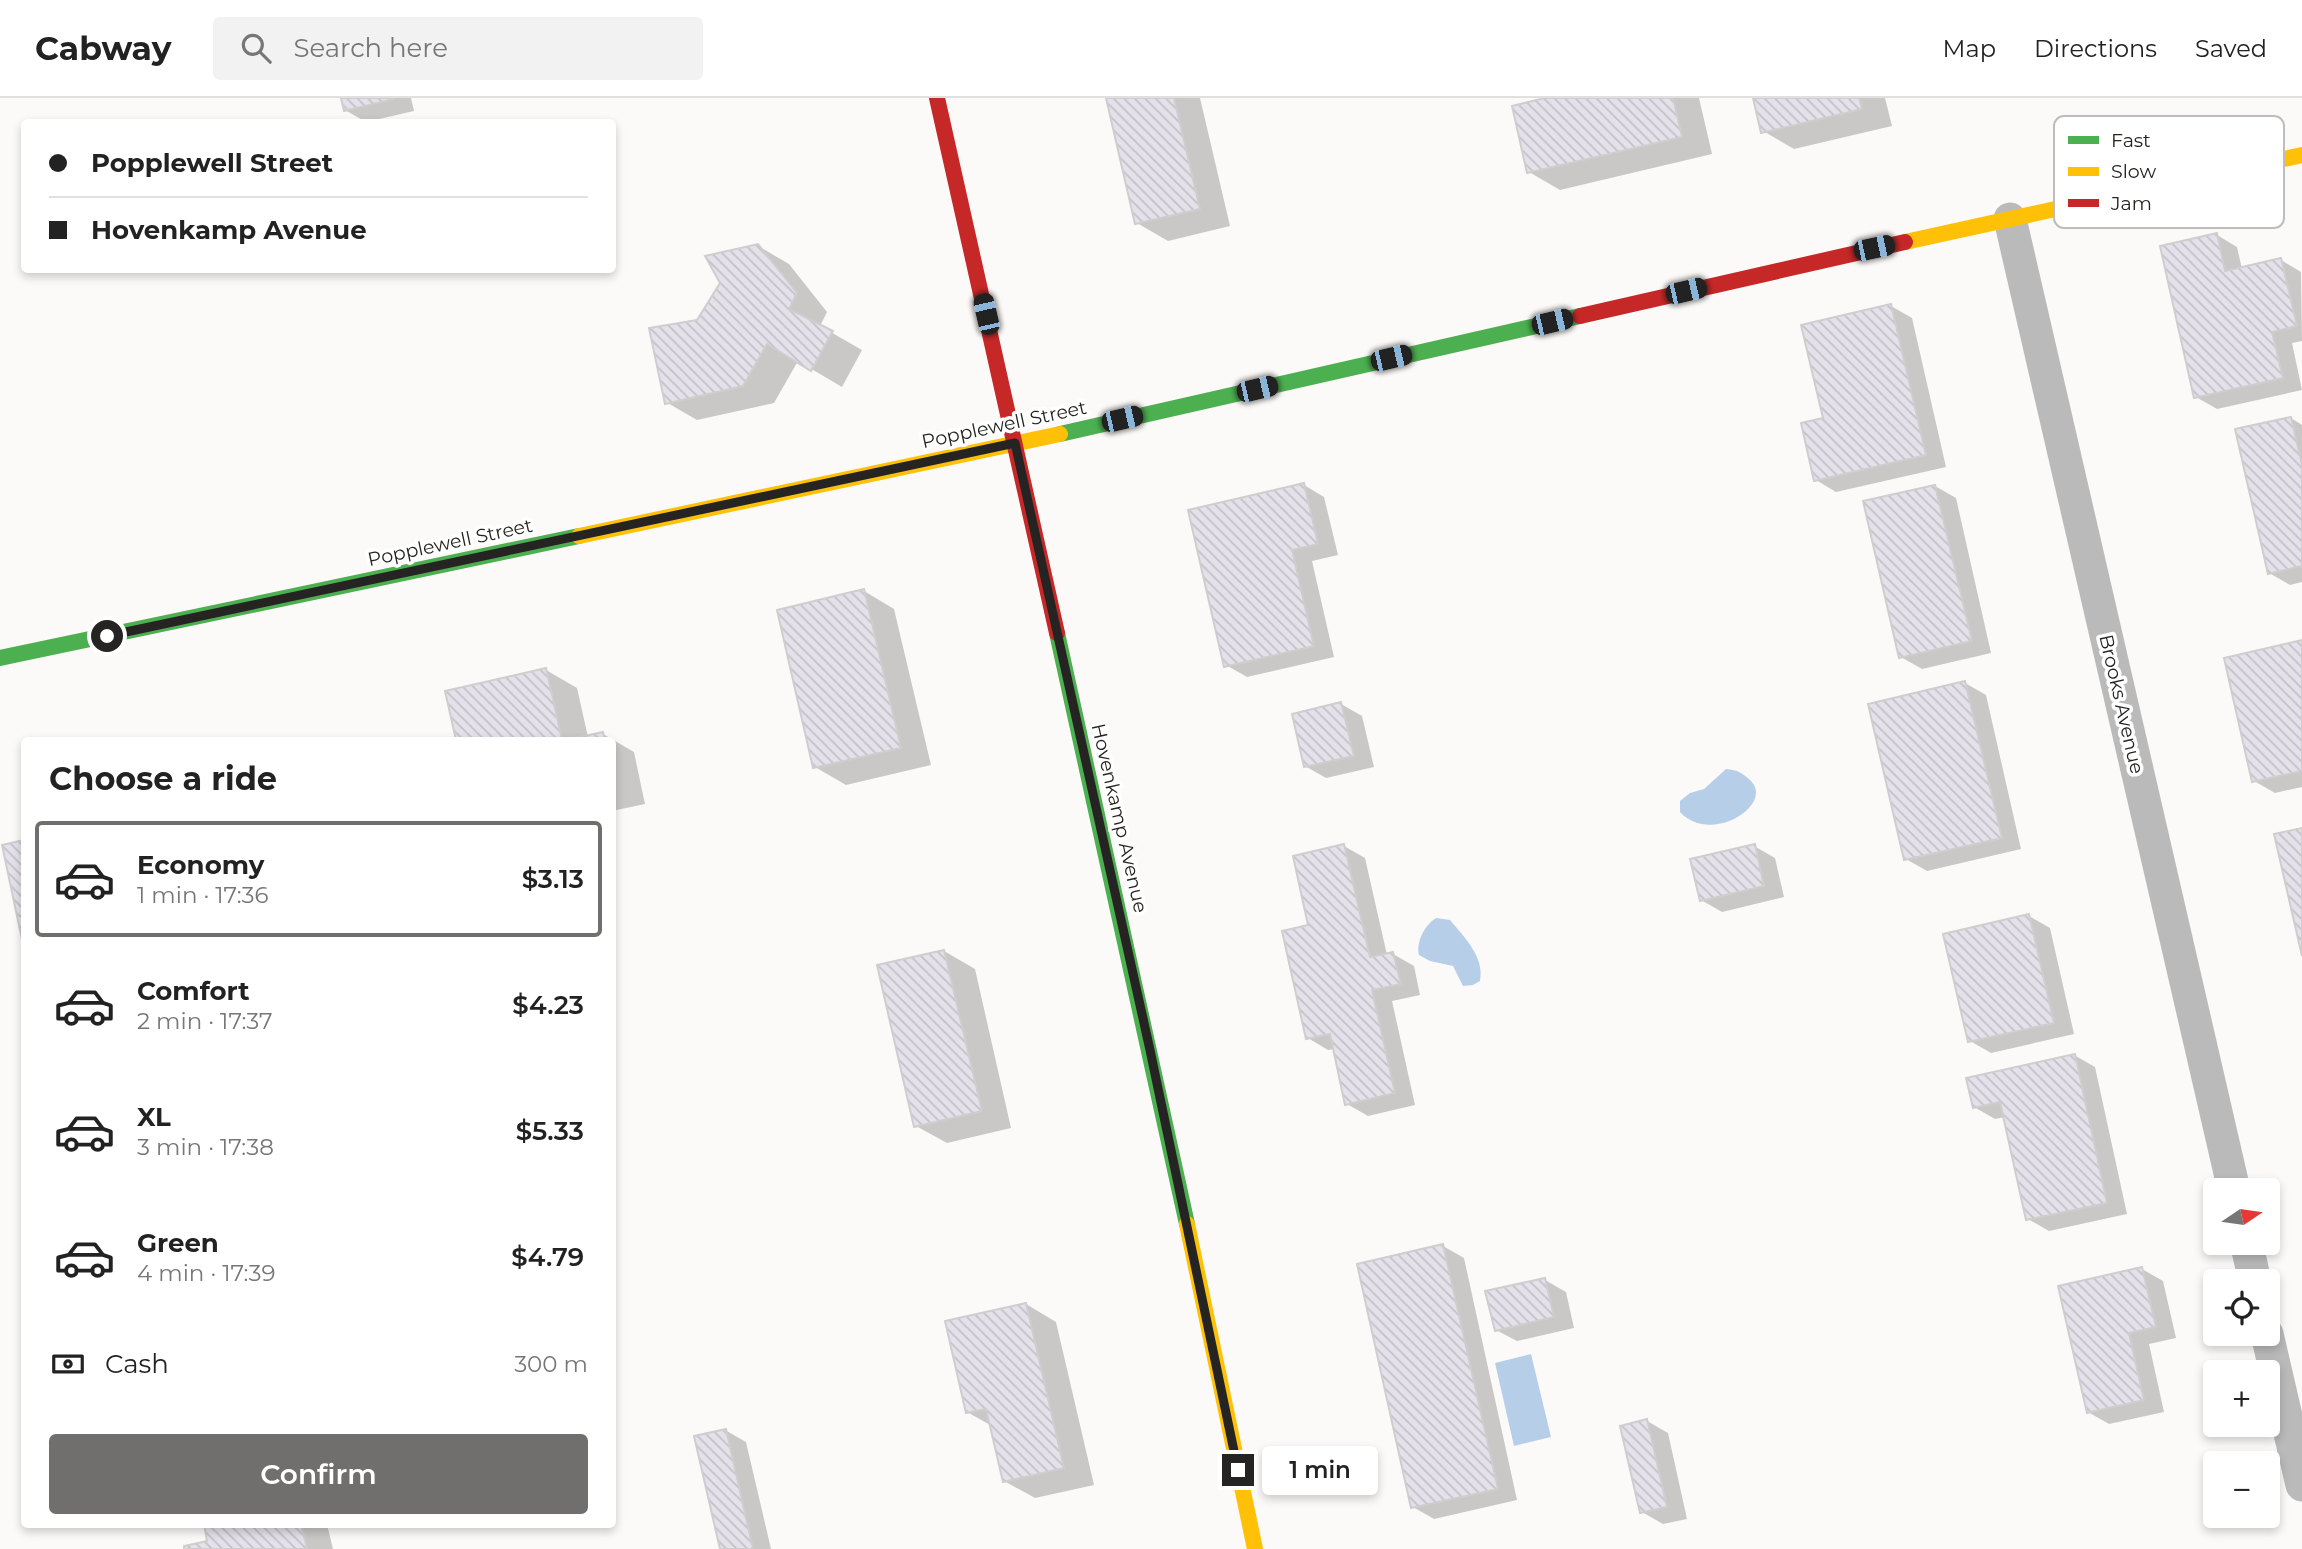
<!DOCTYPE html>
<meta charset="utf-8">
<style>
body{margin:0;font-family:Montserrat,sans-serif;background:#f2f2f2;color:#222;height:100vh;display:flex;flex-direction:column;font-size:26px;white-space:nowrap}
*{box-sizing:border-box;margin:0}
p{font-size:23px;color:#767676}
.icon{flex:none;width:38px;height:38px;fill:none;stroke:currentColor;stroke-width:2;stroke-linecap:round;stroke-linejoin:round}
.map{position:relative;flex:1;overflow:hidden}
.details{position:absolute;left:21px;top:639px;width:595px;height:791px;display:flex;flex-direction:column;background:#fff;border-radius:7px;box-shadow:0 4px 10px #0003}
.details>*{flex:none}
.guide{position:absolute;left:21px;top:21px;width:595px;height:154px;border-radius:7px;box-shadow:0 4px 10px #0003;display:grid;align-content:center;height:154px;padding:0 28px;background:#fff}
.needle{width:46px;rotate:77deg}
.tools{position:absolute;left:2203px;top:1080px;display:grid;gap:14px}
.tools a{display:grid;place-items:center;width:77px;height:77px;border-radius:7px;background:#fff;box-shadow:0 4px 10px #0003;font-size:35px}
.end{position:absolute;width:32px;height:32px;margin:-16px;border:9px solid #252422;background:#fff;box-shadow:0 0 0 4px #fff}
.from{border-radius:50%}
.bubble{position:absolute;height:49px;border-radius:7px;background:#fff;box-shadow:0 4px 10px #0003;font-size:23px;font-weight:600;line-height:49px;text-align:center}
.car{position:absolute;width:21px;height:42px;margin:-21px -10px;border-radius:9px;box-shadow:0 0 5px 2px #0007;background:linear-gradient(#222 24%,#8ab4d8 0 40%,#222 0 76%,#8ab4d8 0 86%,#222 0)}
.guide b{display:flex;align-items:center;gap:24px;height:66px;font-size:26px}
.guide b+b{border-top:2px solid #e0e0e0}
.guide i{width:18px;height:18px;background:#222}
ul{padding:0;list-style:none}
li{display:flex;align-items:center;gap:21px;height:116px;margin:0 14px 10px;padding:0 14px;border:4px solid transparent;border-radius:7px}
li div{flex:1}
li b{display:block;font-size:26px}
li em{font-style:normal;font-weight:600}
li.current{border-color:#706f6d}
li>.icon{width:63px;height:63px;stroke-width:1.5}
h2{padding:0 28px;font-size:32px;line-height:84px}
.pay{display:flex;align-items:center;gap:18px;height:77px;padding:0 28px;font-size:26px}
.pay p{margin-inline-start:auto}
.primary-button{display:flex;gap:14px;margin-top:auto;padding:14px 28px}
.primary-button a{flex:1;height:80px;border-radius:7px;background:#706f6d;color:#fff;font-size:28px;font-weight:600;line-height:80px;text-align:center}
header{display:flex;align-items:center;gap:42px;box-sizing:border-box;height:98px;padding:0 35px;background:#fff;border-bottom:2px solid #e0e0e0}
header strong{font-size:33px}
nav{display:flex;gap:38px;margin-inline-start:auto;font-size:24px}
.search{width:490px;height:63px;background:#f2f2f2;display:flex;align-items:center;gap:18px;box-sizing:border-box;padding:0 24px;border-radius:7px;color:#767676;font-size:26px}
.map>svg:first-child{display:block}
</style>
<header>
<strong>Cabway</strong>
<div class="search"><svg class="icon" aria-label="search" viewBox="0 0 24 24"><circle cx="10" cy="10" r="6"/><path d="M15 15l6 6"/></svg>Search here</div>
<nav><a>Map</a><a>Directions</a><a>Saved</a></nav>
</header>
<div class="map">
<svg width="2302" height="1451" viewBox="0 0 2302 1451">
<defs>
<pattern id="building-back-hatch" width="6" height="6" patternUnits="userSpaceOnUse" patternTransform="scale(1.75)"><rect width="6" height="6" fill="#e4e1ea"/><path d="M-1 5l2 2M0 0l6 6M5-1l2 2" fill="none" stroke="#c3c1c8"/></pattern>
</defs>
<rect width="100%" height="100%" fill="#fcfaf8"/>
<!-- water -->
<g fill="#b7cee9">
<path d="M1726,671C1738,672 1742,675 1750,682C1776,706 1711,748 1680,714V703L1690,695L1704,691Z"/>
<path d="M1436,820L1450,822C1464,839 1485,859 1480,883L1473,887L1463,888L1453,868L1430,863L1419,857C1416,843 1425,827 1436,820Z"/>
<path d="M1531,1256L1551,1339L1514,1348L1495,1265Z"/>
</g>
<!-- shadow -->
<g fill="#0003">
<path d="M343,0H411L414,13L366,24L345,12Z"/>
<path d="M1108,0H1200L1230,128L1168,143L1137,125Z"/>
<path d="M1553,0H1699L1712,56L1560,92L1529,74Z"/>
<path d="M1755,0H1885L1892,28L1794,51L1763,33Z"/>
<path d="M2217,137L2237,149L2242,171L2281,162L2301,174L2302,243L2292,245L2302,292L2217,311L2196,299Z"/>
<path d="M758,148L789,166L827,214L820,228L862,252L842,289L798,263L774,305L697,322L666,304L698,223Z"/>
<path d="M1891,208L1912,220L1946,369L1836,394L1816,382L1825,321Z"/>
<path d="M2291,320L2302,327V484L2290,487L2269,475Z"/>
<path d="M1304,387L1324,399L1338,457L1312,463L1334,559L1247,579L1226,567Z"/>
<path d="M1935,388L1956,400L1991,555L1922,571L1901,559Z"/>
<path d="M864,493L894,511L931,667L846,687L815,669Z"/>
<path d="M2302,544V689L2275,695L2254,683Z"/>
<path d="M546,572L577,590L588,639L603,636L634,654L645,706L612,713V642H457L447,594Z"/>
<path d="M1965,585L1986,597L2021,751L1927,773L1906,761Z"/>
<path d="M1341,606L1362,618L1374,669L1326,680L1305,668Z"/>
<path d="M21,711H24V730Z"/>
<path d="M24,744V842L4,748Z"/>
<path d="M1344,748L1365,760L1387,857L1393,856L1414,868L1420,897L1392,903L1415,1007L1368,1018L1347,1006L1335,951L1328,952L1308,940L1310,828Z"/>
<path d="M1754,748L1775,760L1784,799L1722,814L1701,802Z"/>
<path d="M2029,818L2050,830L2074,936L1991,955L1970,943Z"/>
<path d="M944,853L975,871L1011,1030L947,1045L916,1028Z"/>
<path d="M2074,957L2095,969L2127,1116L2049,1133L2028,1121L2005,1019L1995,1021L1974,1009Z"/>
<path d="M1443,1148L1464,1160L1517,1402L1434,1421L1413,1409Z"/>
<path d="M2142,1171L2163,1183L2176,1240L2149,1246L2164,1314L2109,1326L2088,1314Z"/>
<path d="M1545,1182L1566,1194L1574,1230L1517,1243L1496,1232Z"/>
<path d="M1026,1206L1056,1224L1094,1387L1035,1400L1004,1383L992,1328L967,1314Z"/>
<path d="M1647,1323L1668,1335L1687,1421L1663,1426L1642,1414Z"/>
<path d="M725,1332L746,1344L771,1451H722Z"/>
<path d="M205,1426H327L333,1451H186L209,1444Z"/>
</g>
<!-- building -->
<g fill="url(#building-back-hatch)" stroke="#cfcece" stroke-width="2">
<path d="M341,0H394V1L344,13Z"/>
<path d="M1106,0H1174L1200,111L1135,126Z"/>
<path d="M1545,0H1673L1682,39L1527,75L1512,8Z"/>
<path d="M1753,0H1859L1862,11L1761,35Z"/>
<path d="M2217,135L2225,173L2281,160L2297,228L2272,234L2283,280L2194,300L2160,148Z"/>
<path d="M758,146L797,195L789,211L833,233L811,273L767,246L743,288L665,306L649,230L697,222L720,185L705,158Z"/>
<path d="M1891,206L1926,357L1814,383L1801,325L1823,320L1801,227Z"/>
<path d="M2291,319L2302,367V468L2268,476L2235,331Z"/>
<path d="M1304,385L1318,446L1292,452L1314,548L1224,569L1188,412Z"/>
<path d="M1935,387L1972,543L1899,560L1863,403Z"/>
<path d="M864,491L901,650L813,670L777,512Z"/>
<path d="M2302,542V673L2252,684L2224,560Z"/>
<path d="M546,570L562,642H456L445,593Z"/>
<path d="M1965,583L2002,740L1904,762L1868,606Z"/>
<path d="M1341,604L1354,658L1304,669L1292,616Z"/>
<path d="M603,634L605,642H566Z"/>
<path d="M2302,730V858L2274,736Z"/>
<path d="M24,742V851L2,747Z"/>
<path d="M1344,746L1370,859L1393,854L1401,886L1372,892L1395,995L1345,1007L1330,936L1306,941L1282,833L1308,827L1293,758Z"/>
<path d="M1755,746L1764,788L1700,803L1690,761Z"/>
<path d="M2029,816L2054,925L1968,944L1943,836Z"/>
<path d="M944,852L982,1013L914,1029L877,867Z"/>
<path d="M2075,956L2107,1105L2026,1122L2000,1004L1973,1010L1966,980Z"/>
<path d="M1443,1146L1498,1391L1411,1410L1357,1166Z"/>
<path d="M2142,1169L2156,1229L2129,1235L2144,1302L2087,1315L2058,1188Z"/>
<path d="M1545,1180L1554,1219L1495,1233L1485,1193Z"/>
<path d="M1026,1205L1064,1370L1003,1384L986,1311L966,1315L945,1223Z"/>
<path d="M1647,1321L1667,1409L1640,1415L1620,1328Z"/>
<path d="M726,1331L753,1451H720L694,1338Z"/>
<path d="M204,1426H301L307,1451H184V1448L207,1443Z"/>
</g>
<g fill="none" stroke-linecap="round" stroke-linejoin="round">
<!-- street -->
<g stroke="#bbbaba" stroke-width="33">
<path d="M2010,121L2234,1092"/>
<path d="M2246,1144L2255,1183"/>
<path d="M2267,1236L2302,1387"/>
</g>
<!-- fast -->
<g stroke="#4caf50" stroke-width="16">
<path d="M1060,336L1580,218"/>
<path d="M1057,535L1187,1126"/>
<path d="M0,560L579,438"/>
</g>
<!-- slow -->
<g stroke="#ffc107" stroke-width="16">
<path d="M1905,144L2302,57"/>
<path d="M579,438L1060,336"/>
<path d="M1187,1126L1255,1451"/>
</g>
<!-- jam -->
<g stroke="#c62828" stroke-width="16">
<path d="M937,0L1057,535"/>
<path d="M1580,218L1905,144"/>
</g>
</g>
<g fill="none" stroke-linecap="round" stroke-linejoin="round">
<!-- route -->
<path stroke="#252422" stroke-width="9" d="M107,538L1015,345L1150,952L1238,1372"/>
</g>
<g text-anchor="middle" stroke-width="7" stroke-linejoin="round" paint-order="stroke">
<!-- street labels -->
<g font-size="19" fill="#252422" stroke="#fff">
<text transform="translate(1004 326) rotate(-12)" y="7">Popplewell Street</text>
<text transform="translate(450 444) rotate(-12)" y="7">Popplewell Street</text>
<text transform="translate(2122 606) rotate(77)" y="7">Brooks Avenue</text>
<text transform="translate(1120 720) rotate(77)" y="7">Hovenkamp Avenue</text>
</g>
</g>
<!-- legend -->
<rect x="2054" y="18" width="230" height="112" rx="10" fill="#fff" stroke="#bebdbd" stroke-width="2"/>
<rect x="2068" y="38" width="31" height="8" fill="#4caf50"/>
<rect x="2068" y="69" width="31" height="9" fill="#ffc107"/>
<rect x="2068" y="101" width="31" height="8" fill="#c62828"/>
<g font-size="19" fill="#252422">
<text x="2111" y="49">Fast</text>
<text x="2111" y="80">Slow</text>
<text x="2111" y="112">Jam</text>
</g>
</svg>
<div class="tools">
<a><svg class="needle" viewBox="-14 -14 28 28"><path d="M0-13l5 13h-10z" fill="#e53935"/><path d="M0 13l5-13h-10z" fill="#767676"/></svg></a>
<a><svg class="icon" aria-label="locate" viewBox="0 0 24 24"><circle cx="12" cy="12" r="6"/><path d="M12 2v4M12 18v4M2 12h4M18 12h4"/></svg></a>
<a>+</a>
<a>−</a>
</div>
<i class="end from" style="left:107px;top:538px"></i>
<i class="end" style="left:1238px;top:1372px"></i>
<div class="bubble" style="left:1262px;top:1348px;width:116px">1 min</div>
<i class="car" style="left:1874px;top:150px;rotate:78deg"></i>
<i class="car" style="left:1686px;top:193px;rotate:77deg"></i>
<i class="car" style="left:986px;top:216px;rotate:347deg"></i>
<i class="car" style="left:1552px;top:224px;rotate:77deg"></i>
<i class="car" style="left:1391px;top:260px;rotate:77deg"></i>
<i class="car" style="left:1257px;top:291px;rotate:77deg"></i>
<i class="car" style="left:1122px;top:321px;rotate:77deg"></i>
<div class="guide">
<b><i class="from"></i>Popplewell Street</b>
<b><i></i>Hovenkamp Avenue</b>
</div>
<section class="details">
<h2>Choose a ride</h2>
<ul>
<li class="current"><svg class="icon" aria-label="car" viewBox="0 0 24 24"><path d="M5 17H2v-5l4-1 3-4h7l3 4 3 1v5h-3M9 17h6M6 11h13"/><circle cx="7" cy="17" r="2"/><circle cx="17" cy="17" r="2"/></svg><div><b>Economy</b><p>1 min · 17:36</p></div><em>$3.13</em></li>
<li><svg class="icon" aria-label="car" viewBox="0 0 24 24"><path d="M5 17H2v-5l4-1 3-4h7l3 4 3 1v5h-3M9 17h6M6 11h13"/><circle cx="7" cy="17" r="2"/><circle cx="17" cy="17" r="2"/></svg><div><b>Comfort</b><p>2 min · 17:37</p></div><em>$4.23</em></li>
<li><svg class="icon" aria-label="car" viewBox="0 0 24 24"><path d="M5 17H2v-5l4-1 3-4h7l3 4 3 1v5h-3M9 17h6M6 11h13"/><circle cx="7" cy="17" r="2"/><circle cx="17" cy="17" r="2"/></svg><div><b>XL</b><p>3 min · 17:38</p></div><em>$5.33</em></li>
<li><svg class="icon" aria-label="car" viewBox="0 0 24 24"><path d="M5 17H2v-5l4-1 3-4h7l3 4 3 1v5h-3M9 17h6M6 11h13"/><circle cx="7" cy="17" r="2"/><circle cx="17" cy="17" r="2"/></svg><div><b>Green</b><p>4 min · 17:39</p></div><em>$4.79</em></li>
</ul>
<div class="pay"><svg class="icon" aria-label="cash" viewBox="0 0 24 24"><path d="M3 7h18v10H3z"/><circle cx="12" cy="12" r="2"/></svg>Cash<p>300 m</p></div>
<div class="primary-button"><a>Confirm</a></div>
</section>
</div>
